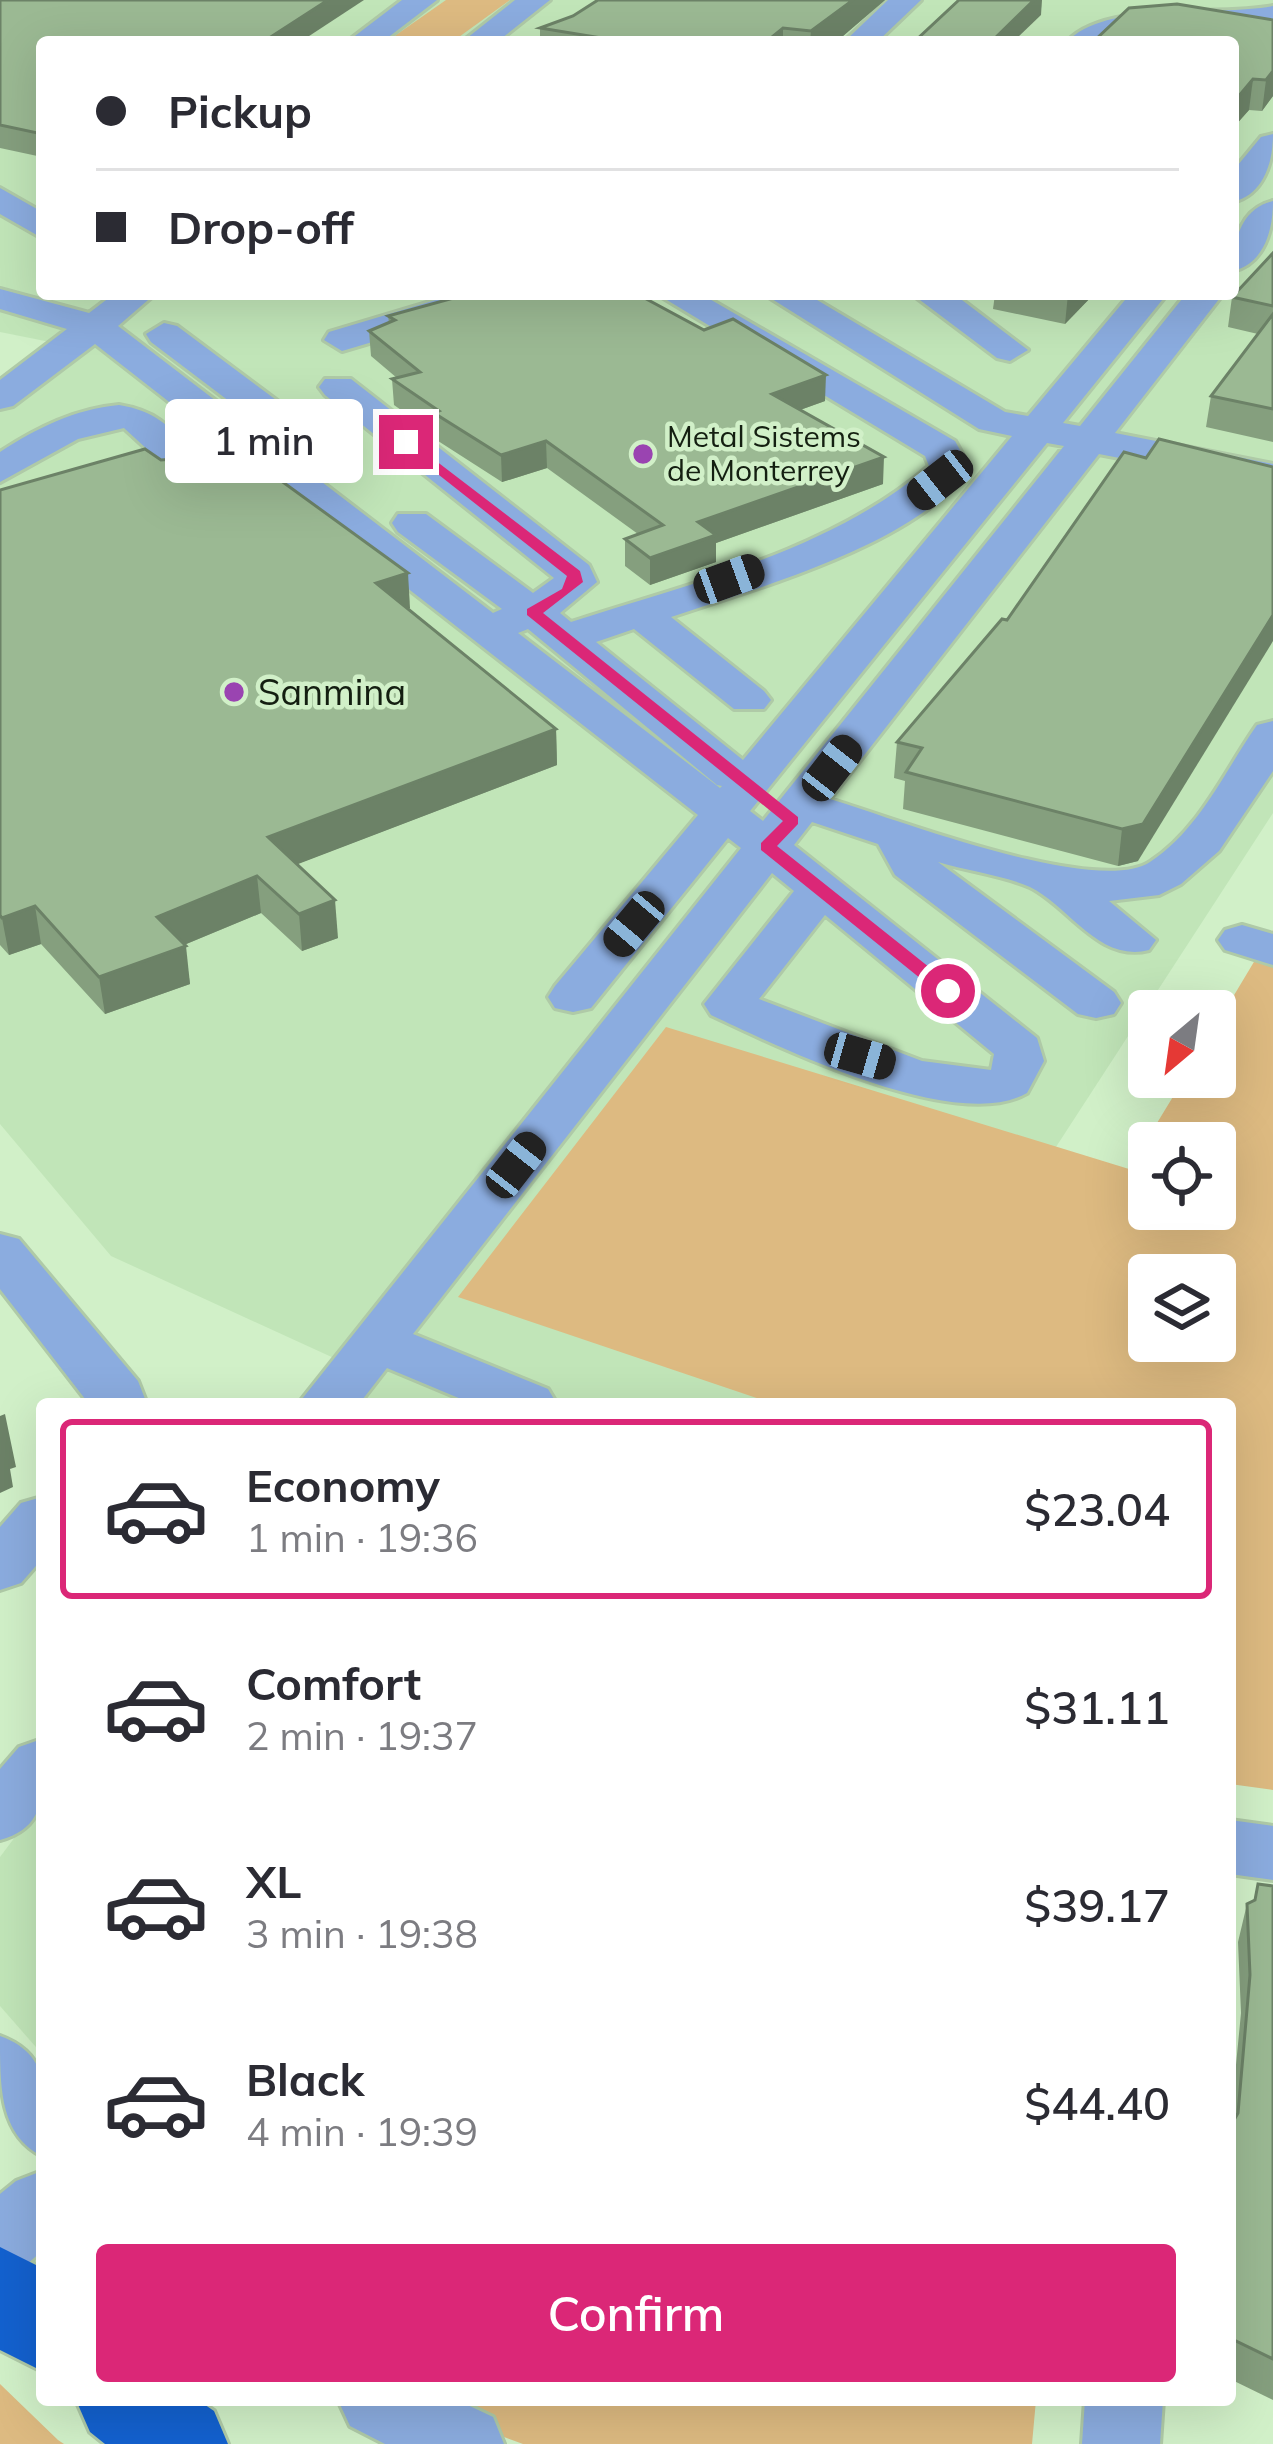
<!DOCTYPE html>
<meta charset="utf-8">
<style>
body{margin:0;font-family:Mulish,sans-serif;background:#f2f2f3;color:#2b2b33;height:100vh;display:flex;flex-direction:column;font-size:45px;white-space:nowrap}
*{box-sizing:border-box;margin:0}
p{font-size:39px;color:#7c7c81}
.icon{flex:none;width:66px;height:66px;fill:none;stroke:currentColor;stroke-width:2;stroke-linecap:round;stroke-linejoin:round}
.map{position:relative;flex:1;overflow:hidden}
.drawer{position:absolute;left:36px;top:1398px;width:1200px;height:1008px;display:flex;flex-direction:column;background:#fff;border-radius:12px;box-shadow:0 12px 48px #0002}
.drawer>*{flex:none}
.banner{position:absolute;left:36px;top:36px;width:1203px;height:264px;border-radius:12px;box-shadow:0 12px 48px #0002;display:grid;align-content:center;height:264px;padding:0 60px;background:#fff}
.needle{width:78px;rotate:209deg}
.tools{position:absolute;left:1128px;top:990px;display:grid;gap:24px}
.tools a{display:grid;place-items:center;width:108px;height:108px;border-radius:12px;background:#fff;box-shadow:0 12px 48px #0002;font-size:60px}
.end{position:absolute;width:54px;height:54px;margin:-27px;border:15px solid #db2777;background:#fff;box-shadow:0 0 0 6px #fff}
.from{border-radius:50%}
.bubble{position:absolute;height:84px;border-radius:12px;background:#fff;box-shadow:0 12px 48px #0002;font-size:39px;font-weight:600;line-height:84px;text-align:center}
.car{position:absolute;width:36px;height:72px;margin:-36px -18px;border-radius:15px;box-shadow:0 0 9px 3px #0007;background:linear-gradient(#222 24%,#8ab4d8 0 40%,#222 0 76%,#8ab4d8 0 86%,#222 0)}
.banner b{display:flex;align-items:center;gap:42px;height:114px;font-size:45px}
.banner b+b{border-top:3px solid #e1e1e2}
.banner i{width:30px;height:30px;background:#2b2b33}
ul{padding:21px 0 0;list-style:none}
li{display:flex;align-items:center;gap:36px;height:180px;margin:0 24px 18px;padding:0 36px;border:6px solid transparent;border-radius:12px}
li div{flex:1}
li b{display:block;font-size:45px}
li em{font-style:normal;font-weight:600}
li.on{border-color:#db2777}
li>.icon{width:108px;height:108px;stroke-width:1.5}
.primary-button{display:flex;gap:24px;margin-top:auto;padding:24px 60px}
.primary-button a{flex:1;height:138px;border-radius:12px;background:#db2777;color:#fff;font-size:48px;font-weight:600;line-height:138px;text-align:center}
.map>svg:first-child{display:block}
</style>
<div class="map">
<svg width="1273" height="2444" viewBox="0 0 1273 2444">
<rect width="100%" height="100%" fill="#d1f0c8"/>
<!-- built -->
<g fill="#c1e5b8">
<path d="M155,0H1273V813L889,1404H336L360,1370L111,1256L0,1124V396L65,345L0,332V95L42,42V294H1233V42H87Z"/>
<path d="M42,1801V2054L0,2006V1857Z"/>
</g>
<!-- green -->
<g fill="#ddba81" fill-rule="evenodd">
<path d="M446,0H510L452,42H386Z"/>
<path d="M1273,930V1790L1230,1784V1404H774L458,1297L666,1027L1129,1169L1185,1077H1215V1027ZM1149,1143H1215V1209H1149ZM1149,1275H1215V1341H1149Z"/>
<path d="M0,2384L58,2440L64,2444H0Z"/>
<path d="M428,2400H1036L1032,2444H523L448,2416Z"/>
</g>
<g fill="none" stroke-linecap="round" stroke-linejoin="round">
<!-- minor casing -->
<g stroke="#afcaa7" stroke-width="6">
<g id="minor">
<path d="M402,0H437L382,42H347Z"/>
<path d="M515,0H550L497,42H462Z"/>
<path d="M888,0H921L877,42H844Z"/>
<path d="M1273,6V24C1231,33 1192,27 1150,30C1119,32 1100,42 1067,42C1105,0 1217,17 1273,6Z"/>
<path d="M1273,134C1273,162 1264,194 1233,202V171L1261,137Z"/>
<path d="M0,188L42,212V238L0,214Z"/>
<path d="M1273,201C1273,229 1265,263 1233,271C1233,242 1240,209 1273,201Z"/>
<path d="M0,289L89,313L114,294H155L118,326L493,613L502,609L398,532L392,523L398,514H426L533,593L554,578L325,395L319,387L325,379H351L589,565L597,582L560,613L571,622C689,584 833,550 929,466L925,456L657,294H701L955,441L970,468C917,544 757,588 671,617L764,691L771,700L764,709H734L634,629L596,642L743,760L1012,436L979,429L764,294H807L1005,412L1028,416L1130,294H1167L1063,423L1080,426L1186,294H1223L1115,433L1273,464V488L1099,454L830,799C893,818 1097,897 1150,862C1200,829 1224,772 1257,725L1273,721V771L1219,851L1181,884L1159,895L1109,901L1156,940L1149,950C1099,963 1069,906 1030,887C1003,875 967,871 938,862L1114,992L1121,1003L1114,1014L1096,1018L1078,1014L895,875L878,844L812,822L794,845L1037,1038L1044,1061L1027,1093C957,1134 779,1047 711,1015L704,1004L794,891L772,873L413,1334L548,1389L557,1404H473L387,1368L359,1404H298L741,848L728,838L591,1008L573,1012L555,1008L548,997L555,986L698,815L95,344L13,406L0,409V380L67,329L0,309ZM1047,443L1064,446L763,821L750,811ZM528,629L717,785L722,786L720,788L518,633ZM825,915L994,1054L991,1070L922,1061L759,999Z"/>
<path d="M456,294H512L507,302L342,351L324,340L329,332Z"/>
<path d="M912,294H954L1028,350L1010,361L997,358Z"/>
<path d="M164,323L177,326L327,438L332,446L327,454H299L151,342L146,334Z"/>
<path d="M119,405C154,411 170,424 189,453L162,475L0,524V499L148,450L124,428L78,439L0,482V452C37,428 75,409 119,405Z"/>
<path d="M1242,925L1273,934V965L1225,950L1218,940L1225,930Z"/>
<path d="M0,1234L19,1239L138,1381L147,1404H89L0,1289Z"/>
<path d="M42,1497V1559L21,1583L0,1590V1527L21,1503Z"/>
<path d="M42,1739C42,1784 52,1826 0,1840V1769L19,1747Z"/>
<path d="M1230,1820L1273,1826V1880L1230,1874Z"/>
<path d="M0,2036C58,2057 42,2104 42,2156C0,2135 0,2088 0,2036Z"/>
<path d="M42,2171V2251L26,2265L0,2275V2194L16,2181Z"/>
<path d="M338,2400H457L493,2417L504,2444H385L350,2426Z"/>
<path d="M1085,2400H1163L1160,2444H1082Z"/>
</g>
</g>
<!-- highway casing -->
<g stroke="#afcaa7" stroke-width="6">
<g id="highway">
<path d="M0,2247L42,2268V2371L0,2350Z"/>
<path d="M76,2400H198L214,2411L228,2444H105L90,2432Z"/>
</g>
</g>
<!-- minor -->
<use href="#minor" fill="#8bacdf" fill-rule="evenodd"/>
<!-- highway -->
<use href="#highway" fill="#1361cf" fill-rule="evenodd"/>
</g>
<!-- wall -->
<g fill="#859f7e">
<path d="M0,0L42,42V157L0,148Z"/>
<path d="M885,0L836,42H540V28Z"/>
<path d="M1273,20V96L1262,111L1249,110L1233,128V42Z"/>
<path d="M1273,253V442L1206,427L1211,396L1258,334L1228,327L1232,297Z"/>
<path d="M995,294H1094L1065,324L993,309Z"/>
<path d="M388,316L825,401L800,410L883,484L716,543V562L650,585L625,566V539L638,534L547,468L502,482L435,439V434L394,405L392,379L397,378L371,356L369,331L389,323Z"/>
<path d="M1124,452L1138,861L1118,866L903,809L905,781L894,778L897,742L1007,620Z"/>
<path d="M0,490L410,608L408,609L556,729L557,765L297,864L338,938L302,951L261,913L184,945L190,984L105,1014L41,944L9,955L0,945Z"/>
<path d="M1273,1886V2400L1230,2379V2127L1241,2013L1238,1942L1247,1904Z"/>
</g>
<!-- shaded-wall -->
<g fill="#6c8267">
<path d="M328,0H364L300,42H263Z"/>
<path d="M853,0H885L836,42H810L811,31Z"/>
<path d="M1034,0H1042L1041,15L1013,42H991Z"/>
<path d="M783,28V42H766Z"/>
<path d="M1273,71V96L1262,111L1266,80Z"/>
<path d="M1253,79L1249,110L1233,128V103Z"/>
<path d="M1068,294H1094L1065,324Z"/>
<path d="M826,375L825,401L772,420V394Z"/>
<path d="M546,441L547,468L502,482L501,455Z"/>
<path d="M884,457L883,484L716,543V562L650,585V558L698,522Z"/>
<path d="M408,573L410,608L379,619L376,583Z"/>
<path d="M1273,615V641L1138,861L1118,866L1122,829Z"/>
<path d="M556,729L557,765L272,874L268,837Z"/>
<path d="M257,876L261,913L162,954L157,917Z"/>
<path d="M335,900L338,938L302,951L299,914Z"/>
<path d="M35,906L41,944L9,955L2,918Z"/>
<path d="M186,946L190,984L105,1014L99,977Z"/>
<path d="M5,1414L16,1467L10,1469L13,1487L0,1493V1416Z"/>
</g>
<!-- building -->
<g fill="#9bb993" stroke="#6c8267" stroke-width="3">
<path d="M0,0H328L263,42H42V134L0,125Z"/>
<path d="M598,0H853L811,31L783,28L766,42H626L540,28L573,16Z"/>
<path d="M959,0H1034L991,42H914Z"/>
<path d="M1177,4L1273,20V71L1266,80L1253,79L1233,103V42H1093L1129,8Z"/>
<path d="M1273,253V306L1232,297Z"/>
<path d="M468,294H637L704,330L733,319L826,375L772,394L884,457L698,522L716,535L650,558L625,539L663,525L546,441L501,455L434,413L439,411L392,379L420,372L369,331L395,320L388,316Z"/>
<path d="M1273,314V409L1211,396Z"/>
<path d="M1159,439L1273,467V615L1143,824L1122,829L906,772L922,748L897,742L1002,619L1007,620L1124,452L1146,458Z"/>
<path d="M145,449L161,460L215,456L225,464L247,456L408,573L376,583L556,729L268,837L335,900L299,914L257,876L157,917L186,946L99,977L35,906L2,918L0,915V490Z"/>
<path d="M1258,1884L1273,1886V2359L1230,2338V2127L1238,2113L1250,1975L1247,1904L1255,1900Z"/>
</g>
<!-- route -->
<path fill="#db2777" d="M406,438L580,571L583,582L543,613L798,817V824L777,846L954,987V995H941L761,850V843L783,821L527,615V609L562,589L567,576L401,445Z"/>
<!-- markers -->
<g fill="#9a44b1" stroke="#d1f0c8" stroke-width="4.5">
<circle cx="643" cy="454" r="12"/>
<circle cx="234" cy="692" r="12"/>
</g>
<g text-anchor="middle" stroke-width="9" stroke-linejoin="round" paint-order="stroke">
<!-- far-poi labels -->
<g font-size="30" fill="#141f11" stroke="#d1f0c8" text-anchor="start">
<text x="667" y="447">Metal Sistems<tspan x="667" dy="34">de Monterrey</tspan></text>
</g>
<!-- poi labels -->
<g font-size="36" fill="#141f11" stroke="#d1f0c8" text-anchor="start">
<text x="258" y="705">Sanmina</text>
</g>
</g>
</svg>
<div class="tools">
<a><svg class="needle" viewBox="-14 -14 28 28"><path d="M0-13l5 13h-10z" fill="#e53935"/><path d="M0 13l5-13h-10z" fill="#7c7c81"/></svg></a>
<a><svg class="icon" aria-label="locate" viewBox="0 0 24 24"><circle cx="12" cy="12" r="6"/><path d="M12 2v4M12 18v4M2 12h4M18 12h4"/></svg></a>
<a><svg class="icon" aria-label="layers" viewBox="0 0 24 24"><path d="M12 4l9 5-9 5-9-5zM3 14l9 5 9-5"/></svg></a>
</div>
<i class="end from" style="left:948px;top:991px"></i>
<i class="end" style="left:406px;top:442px"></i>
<div class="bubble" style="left:165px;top:399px;width:198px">1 min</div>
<i class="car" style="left:940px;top:480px;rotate:232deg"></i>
<i class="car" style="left:729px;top:579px;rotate:70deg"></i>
<i class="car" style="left:832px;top:768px;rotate:38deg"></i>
<i class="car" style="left:634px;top:924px;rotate:220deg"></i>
<i class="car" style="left:860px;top:1056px;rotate:106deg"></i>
<i class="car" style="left:516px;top:1165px;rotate:38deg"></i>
<div class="banner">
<b><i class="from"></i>Pickup</b>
<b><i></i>Drop-off</b>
</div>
<section class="drawer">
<ul>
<li class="on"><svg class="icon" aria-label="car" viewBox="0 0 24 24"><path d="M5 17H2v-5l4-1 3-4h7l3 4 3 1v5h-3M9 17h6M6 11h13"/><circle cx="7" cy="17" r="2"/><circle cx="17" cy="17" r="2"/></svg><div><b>Economy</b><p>1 min · 19:36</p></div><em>$23.04</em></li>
<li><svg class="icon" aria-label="car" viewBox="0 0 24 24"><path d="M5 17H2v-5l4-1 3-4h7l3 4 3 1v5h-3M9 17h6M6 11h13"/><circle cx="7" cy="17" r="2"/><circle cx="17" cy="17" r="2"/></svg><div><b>Comfort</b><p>2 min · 19:37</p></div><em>$31.11</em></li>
<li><svg class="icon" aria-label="car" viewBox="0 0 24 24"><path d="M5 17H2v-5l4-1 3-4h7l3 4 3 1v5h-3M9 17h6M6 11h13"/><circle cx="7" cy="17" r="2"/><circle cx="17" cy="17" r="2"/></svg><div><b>XL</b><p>3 min · 19:38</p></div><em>$39.17</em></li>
<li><svg class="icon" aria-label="car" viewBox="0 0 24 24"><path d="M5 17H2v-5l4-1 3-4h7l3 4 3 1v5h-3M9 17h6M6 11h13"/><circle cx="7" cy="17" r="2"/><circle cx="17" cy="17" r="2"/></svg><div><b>Black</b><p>4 min · 19:39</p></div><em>$44.40</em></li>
</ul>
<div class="primary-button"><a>Confirm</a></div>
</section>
</div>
